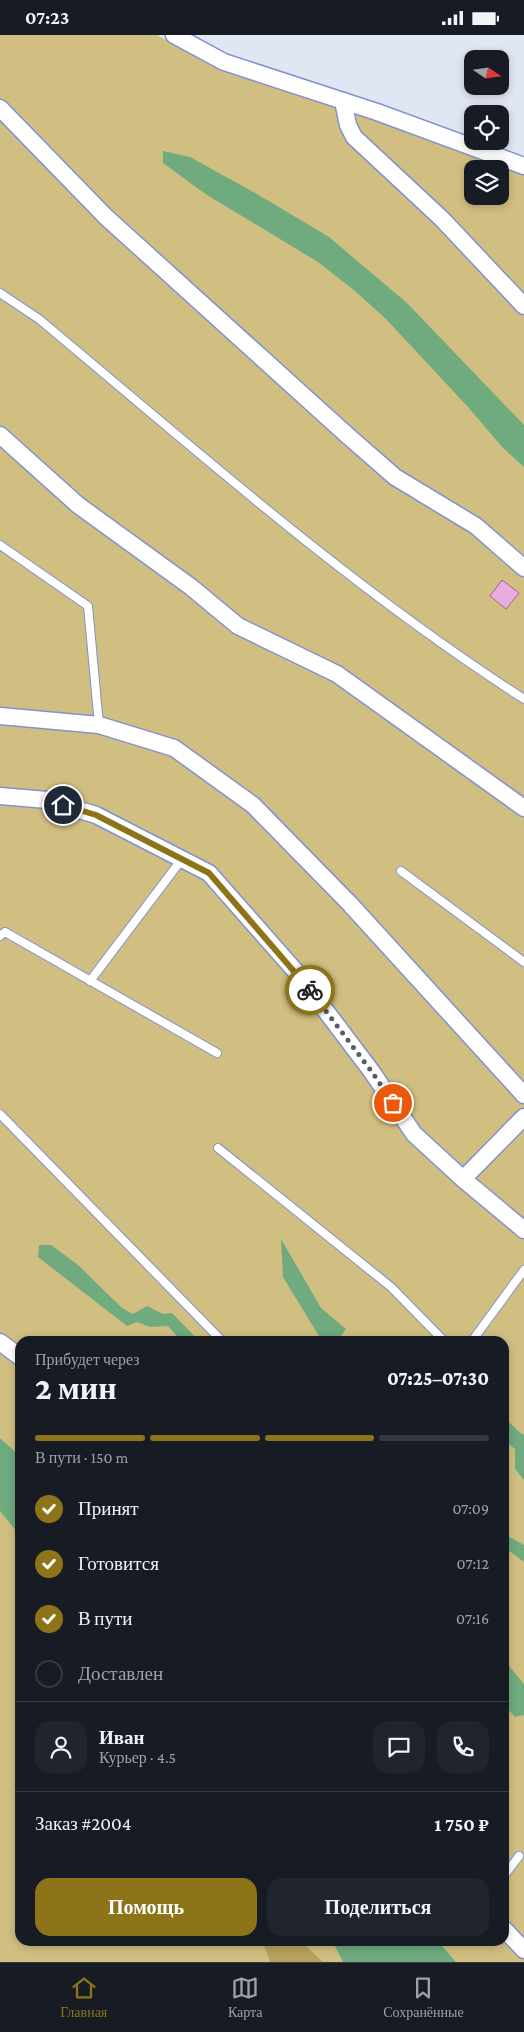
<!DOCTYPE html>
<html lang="ru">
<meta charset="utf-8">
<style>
body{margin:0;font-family:"Crimson Pro",serif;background:#20242c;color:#f1f3f6;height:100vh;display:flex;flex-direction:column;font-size:19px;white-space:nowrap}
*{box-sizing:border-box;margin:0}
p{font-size:16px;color:#9ea1a6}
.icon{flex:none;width:28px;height:28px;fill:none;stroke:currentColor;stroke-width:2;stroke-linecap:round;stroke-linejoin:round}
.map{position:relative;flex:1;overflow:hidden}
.details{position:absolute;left:15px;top:1301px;width:494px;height:610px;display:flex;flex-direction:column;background:#171b24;border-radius:15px;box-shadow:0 2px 8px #0003}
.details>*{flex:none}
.needle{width:32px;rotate:103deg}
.buttons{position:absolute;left:464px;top:15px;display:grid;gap:10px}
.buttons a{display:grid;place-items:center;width:45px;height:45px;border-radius:10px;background:#171b24;box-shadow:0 2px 8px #0003;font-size:25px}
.pin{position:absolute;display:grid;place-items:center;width:42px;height:42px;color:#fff;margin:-21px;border:2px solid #fff;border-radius:50%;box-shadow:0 1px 5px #0007}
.courier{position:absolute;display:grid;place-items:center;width:50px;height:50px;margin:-25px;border:4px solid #8e7419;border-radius:50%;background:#fff;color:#222;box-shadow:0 1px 6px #0007}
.headline em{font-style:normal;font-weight:800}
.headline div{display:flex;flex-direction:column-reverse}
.headline{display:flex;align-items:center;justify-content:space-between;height:85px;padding:0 20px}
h1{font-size:32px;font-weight:800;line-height:38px}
.bar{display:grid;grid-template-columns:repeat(4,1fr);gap:8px 5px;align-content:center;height:60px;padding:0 20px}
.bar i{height:6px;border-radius:4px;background:#363941}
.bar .active{background:#8e7419}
.bar p{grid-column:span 4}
.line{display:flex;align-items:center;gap:12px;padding:0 20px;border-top:1px solid #363941}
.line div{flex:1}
.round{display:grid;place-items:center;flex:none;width:52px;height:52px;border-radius:15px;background:#20242c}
ol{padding:0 20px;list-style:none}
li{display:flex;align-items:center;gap:15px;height:55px}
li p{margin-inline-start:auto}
li .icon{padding:5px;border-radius:50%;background:#8e7419;color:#fff;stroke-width:4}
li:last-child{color:#9ea1a6}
li i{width:28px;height:28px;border:2px solid #363941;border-radius:50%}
.cta{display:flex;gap:10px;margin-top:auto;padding:10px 20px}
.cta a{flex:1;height:58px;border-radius:15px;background:#8e7419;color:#fff;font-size:20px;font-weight:800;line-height:58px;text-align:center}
.cta a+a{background:#20242c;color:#f1f3f6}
.status{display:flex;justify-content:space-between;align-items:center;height:35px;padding:0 25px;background:#171b24;direction:ltr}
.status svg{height:14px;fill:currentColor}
.dock{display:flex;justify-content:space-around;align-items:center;height:70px;border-top:1px solid #363941;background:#171b24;font-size:14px;color:#9ea1a6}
.dock a{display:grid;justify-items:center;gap:2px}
.dock .active{color:#8e7419}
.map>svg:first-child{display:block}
.green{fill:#d1be81;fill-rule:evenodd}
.forest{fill:#b7a15f}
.water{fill:#6fab7f}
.building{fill:#e8adde;stroke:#9f6896}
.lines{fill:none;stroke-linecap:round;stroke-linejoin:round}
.lane-casing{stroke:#8192cf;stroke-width:10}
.street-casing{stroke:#8192cf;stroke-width:19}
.lane{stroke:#fff;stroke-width:8}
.street{stroke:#fff;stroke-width:16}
.done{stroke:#565b6e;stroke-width:5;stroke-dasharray:0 9}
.route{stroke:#8e7419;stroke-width:6}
</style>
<div class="status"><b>07:23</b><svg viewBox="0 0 49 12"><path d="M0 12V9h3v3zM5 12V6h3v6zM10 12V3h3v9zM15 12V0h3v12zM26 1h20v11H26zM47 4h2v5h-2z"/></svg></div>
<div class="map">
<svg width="524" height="1927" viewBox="0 0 524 1927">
<rect width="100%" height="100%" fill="#e1e6f3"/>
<g class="green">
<path d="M0 0H157L224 37 394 91 524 138V1927H456L438 1906H504V1306H20V1421L0 1403ZM472 134H500V161H472Z"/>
<path d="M0 1476 20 1501V1906H262L270 1927H0Z"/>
<path d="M301 1906H332L343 1927H323Z"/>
</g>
<path class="forest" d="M262 1906H301L323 1927H270Z"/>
<g class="water">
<path d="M163 116 190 122 257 159 329 202 407 268 524 390V432L503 413 468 372 386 284 355 256 318 227 207 160 163 128Z"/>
<path d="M281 1204 321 1273 346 1294 337 1306H322L283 1242Z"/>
<path d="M39 1210H51L78 1230 122 1273 133 1279 147 1271 163 1279 172 1278 199 1306H181L168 1291 150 1292 137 1287 127 1291 38 1222Z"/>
<path d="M504 1385C512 1387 516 1396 524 1400V1445L515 1434V1414L504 1405Z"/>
<path d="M0 1403 20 1421V1501L0 1476Z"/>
<path d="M504 1499 524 1510V1527L504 1512Z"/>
<path d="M504 1625 524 1649V1680L515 1682 504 1670Z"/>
<path d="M332 1906H438L456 1927H343Z"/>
</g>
<path class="building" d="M502 545 519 558 506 574 490 561Z"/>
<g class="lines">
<defs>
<g id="lane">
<path d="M0 258 39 284C196 415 351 553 524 664"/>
<path d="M0 510 88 571 99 690"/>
<path d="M401 836 524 927"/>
<path d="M0 901 5 897 217 1018"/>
<path d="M90 946 182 824"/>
<path d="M0 1079 222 1306"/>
<path d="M218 1113 391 1252 444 1306"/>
<path d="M472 1306 524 1235"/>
<path d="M504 1841 519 1821"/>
</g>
<g id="street">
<path d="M174 0 224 27 377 77 524 131"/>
<path d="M343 66 348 90 354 102 442 184 524 271"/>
<path d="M0 73 106 182 347 400 395 442 476 491 524 533"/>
<path d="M0 400 78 470 191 552 238 591 337 639 524 773"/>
<path d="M0 681 99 690 174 713 253 770 350 869 524 1060"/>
<path d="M0 761 47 765 96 780 209 838 298 939 372 1037 414 1099 463 1144 524 1195"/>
<path d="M463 1144 524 1082"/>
<path d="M0 1307 20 1322"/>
<path d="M504 1894 524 1915"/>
</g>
</defs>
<use href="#lane" class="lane-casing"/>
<use href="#street" class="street-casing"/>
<use href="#lane" class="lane"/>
<use href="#street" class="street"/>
</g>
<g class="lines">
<path class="done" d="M310 955 372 1037 393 1068"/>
<path class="route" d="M63 770 96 780 209 838 310 955"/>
</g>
</svg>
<div class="buttons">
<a><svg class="needle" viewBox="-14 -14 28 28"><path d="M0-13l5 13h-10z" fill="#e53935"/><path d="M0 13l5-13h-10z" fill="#9ea1a6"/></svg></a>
<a><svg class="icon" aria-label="locate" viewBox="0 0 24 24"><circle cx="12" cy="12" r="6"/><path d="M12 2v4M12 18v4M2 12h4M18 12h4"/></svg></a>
<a><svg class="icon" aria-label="layers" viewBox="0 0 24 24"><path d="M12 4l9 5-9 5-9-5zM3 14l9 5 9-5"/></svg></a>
</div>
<div class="pin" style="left:393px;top:1068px;background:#ea580c"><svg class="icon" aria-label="bag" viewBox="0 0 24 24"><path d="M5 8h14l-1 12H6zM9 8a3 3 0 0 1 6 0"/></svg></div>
<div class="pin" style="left:63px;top:770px;background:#1f2937"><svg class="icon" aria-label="home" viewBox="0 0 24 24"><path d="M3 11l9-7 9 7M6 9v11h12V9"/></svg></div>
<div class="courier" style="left:310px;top:955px"><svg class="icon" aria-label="bike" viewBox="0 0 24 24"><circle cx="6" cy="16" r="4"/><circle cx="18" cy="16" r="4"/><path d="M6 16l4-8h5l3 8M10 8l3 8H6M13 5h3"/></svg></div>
<section class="details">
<div class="headline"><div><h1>2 мин</h1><p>Прибудет через</p></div><em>07:25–07:30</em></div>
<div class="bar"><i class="active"></i><i class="active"></i><i class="active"></i><i></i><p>В пути · 150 m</p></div>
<ol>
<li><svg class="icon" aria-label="check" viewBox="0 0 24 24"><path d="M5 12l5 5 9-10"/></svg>Принят<p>07:09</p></li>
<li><svg class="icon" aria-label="check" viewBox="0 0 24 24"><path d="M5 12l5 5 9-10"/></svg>Готовится<p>07:12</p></li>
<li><svg class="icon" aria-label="check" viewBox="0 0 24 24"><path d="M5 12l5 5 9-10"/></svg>В пути<p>07:16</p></li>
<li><i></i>Доставлен</li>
</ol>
<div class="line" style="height:90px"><a class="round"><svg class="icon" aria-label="person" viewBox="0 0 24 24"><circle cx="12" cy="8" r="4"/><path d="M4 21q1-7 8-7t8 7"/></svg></a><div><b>Иван</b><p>Курьер · 4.5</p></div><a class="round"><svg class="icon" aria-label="chat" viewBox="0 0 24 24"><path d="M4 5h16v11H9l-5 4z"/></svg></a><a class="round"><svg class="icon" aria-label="phone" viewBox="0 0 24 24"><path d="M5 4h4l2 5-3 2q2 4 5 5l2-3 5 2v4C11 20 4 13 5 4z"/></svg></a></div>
<div class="line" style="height:65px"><div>Заказ #2004</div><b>1 750 ₽</b></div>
<div class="cta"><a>Помощь</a><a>Поделиться</a></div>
</section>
</div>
<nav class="dock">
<a class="active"><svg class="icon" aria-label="home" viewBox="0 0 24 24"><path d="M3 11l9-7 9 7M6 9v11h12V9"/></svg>Главная</a>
<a><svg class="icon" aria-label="map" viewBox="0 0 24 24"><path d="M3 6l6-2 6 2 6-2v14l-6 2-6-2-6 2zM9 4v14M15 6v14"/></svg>Карта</a>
<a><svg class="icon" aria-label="saved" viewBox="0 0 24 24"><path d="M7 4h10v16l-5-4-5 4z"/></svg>Сохранённые</a>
</nav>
